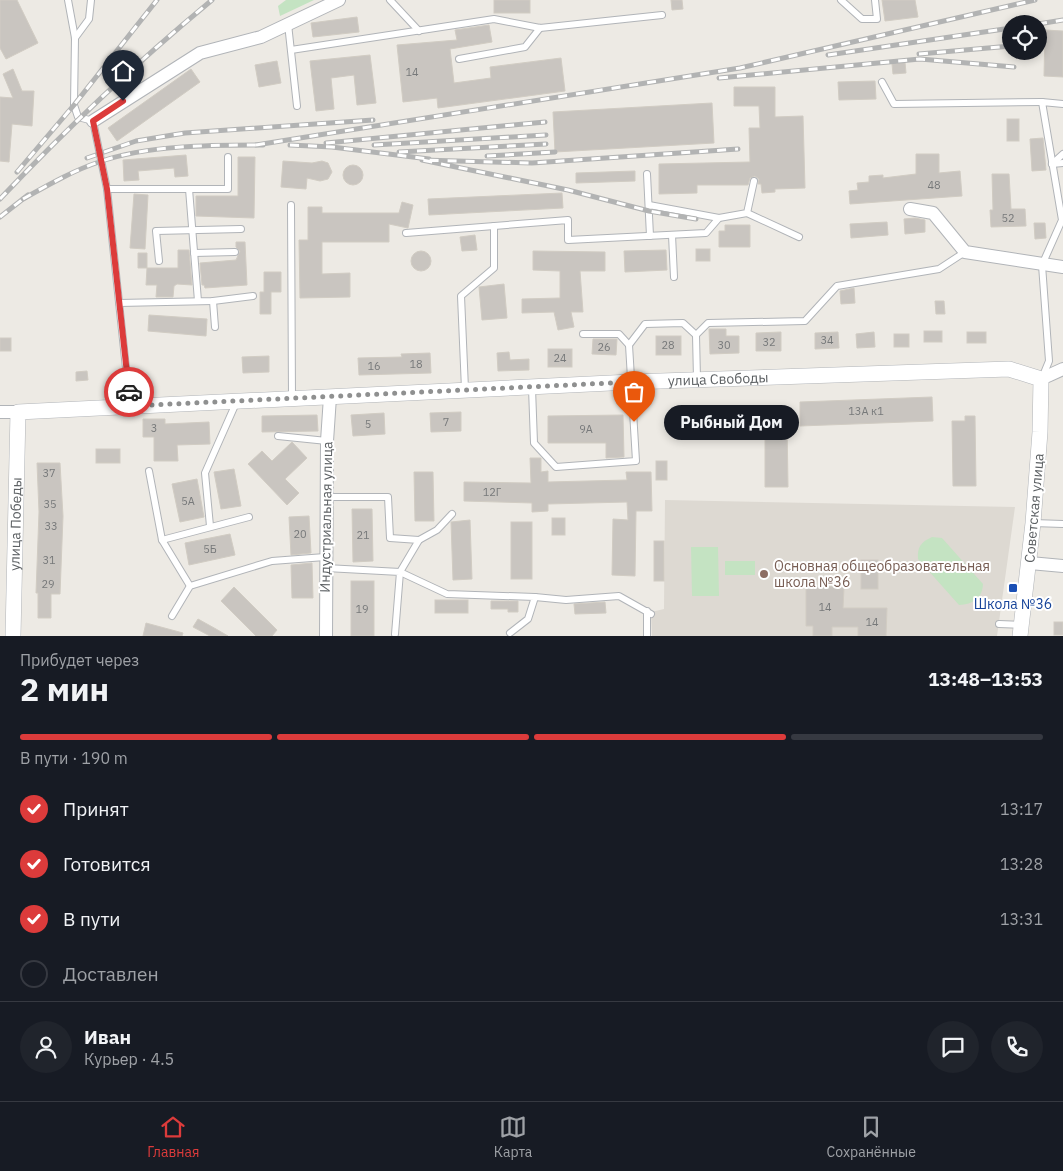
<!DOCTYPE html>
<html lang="ru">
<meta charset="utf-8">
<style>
body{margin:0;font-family:"IBM Plex Sans",sans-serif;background:#20242c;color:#f1f3f6;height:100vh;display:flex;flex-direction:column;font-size:19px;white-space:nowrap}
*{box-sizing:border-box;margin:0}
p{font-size:16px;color:#9ea1a6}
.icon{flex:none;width:28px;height:28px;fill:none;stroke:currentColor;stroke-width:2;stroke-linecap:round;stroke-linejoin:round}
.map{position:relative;height:636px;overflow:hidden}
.sheet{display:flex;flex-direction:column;background:#171b24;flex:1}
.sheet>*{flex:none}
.tools{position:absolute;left:1002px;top:15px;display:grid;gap:10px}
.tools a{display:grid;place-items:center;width:45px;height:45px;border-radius:50%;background:#171b24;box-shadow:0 2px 8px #0003;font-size:25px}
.pin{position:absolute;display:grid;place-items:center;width:42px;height:42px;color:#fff;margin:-51px -21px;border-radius:50% 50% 50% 0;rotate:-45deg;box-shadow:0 0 5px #0007}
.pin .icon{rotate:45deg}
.courier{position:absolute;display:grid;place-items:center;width:50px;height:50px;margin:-25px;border:4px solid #dc3b3b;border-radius:50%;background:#fff;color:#222;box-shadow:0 1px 6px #0007}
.bubble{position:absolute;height:35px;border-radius:18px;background:#171b24;box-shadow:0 2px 8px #0003;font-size:16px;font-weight:700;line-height:35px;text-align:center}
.overview em{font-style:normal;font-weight:700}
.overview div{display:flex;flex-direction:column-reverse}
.overview{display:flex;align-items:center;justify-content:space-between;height:85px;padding:0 20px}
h1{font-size:32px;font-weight:700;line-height:38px}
.bar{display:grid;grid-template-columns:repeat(4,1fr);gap:8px 5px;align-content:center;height:60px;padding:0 20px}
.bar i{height:6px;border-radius:4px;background:#363941}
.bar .on{background:#dc3b3b}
.bar p{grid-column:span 4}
.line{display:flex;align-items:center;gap:12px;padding:0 20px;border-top:1px solid #363941}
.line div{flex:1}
.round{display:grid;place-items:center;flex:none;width:52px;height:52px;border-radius:26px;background:#20242c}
ol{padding:0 20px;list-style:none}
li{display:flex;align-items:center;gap:15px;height:55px}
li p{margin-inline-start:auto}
li .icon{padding:5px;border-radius:50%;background:#dc3b3b;color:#fff;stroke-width:4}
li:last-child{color:#9ea1a6}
li i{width:28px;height:28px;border:2px solid #363941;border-radius:50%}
.tab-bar{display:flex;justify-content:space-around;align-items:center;height:70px;border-top:1px solid #363941;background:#171b24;font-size:14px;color:#9ea1a6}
.tab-bar a{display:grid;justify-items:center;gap:2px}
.tab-bar .on{color:#dc3b3b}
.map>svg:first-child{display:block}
.education{fill:#ddd9d2}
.green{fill:#c4e3c2}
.building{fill:#c9c5c0;stroke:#d1ccc3}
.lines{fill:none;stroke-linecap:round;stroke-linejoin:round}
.service-casing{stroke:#b1b4b8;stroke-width:8}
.minor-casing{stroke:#b1b4b8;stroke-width:14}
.tertiary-casing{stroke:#b1b4b8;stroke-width:16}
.service{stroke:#fff;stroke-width:6}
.minor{stroke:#fff;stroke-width:12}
.tertiary{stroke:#fff;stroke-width:15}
.rail-casing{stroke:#b2b3b3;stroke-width:5}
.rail{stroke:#fff;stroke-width:3;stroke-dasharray:9;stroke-linecap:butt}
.done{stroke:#8f9090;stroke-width:5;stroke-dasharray:0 9}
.route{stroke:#dc3b3b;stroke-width:6}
.education-dot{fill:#8d6e63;stroke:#fff;stroke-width:2}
.transit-dot{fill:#1a4fb4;stroke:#fff;stroke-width:2}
.labels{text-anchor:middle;stroke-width:4;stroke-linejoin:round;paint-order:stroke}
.number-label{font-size:11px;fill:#77797a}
.street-label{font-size:14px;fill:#5c6063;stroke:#fff}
.education-label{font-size:14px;fill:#785e54;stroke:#fff;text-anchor:start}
.transit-label{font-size:14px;fill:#164399;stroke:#fff}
</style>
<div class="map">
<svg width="1063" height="636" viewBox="0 0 1063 636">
<rect width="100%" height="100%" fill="#edeae4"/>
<path class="education" d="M665 500 1015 507 997 636H652L651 612 664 609Z"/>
<g class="green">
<path d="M286 0H314L280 16 278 6Z"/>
<path d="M932 537 942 538 983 584C982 599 973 604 959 605L918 559C917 547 921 542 932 537Z"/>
<path d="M691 547H718L719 596H692Z"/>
<rect x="725" y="561" width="30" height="14"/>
</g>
<g class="building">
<path d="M0 0H17L38 43 6 59 0 48Z"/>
<rect x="494" y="0" width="36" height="13"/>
<path d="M671 0H682L683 9 672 10Z"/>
<path d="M882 0H915L918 17 885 21Z"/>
<path d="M357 17 359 32 313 37 311 23Z"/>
<path d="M489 25 492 42 450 49 454 83 491 78 490 67 561 58 565 91 438 108 437 98 403 102 397 45 457 40 455 30Z"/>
<path d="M1045 30 1063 31V77L1044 76Z"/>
<path d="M370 55 376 103 357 105 354 75 331 78 334 109 316 111 310 61Z"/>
<path d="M277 61 281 83 259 87 255 65Z"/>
<path d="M905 62 906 73 893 74 892 64Z"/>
<path d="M13 69 22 91H34L32 126 12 124 9 162 0 161V97L13 98 3 74Z"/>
<path d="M191 69 200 82 117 141 108 128Z"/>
<path d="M875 81 876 99 839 100 838 82Z"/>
<path d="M734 87H775V117L803 116 805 188 775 189V192L762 193 761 184H758L759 179 755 176 750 178 748 185H697V193L659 194V164L750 162 749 128H760L759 106H734Z"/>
<path d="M712 103 714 143 555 152 553 112Z"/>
<rect x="1007" y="119" width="12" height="22"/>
<path d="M1043 138 1046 170 1032 171 1030 139Z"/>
<path d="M916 154H939V173L960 171 962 196 850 204 849 191 858 190 857 183 869 182V176L883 175V178L916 174Z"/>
<path d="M186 155 188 176 175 177 174 168 138 171 139 180 124 181 123 160Z"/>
<path d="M238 157H255L254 218 196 216V196H238Z"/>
<path d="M283 161 312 163 322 161 328 163 332 172 328 179 320 181 307 178 306 189 281 187Z"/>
<circle cx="353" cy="175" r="10"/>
<path d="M635 171V181L576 183V173Z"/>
<path d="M992 174H1009L1011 209H1025L1026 226 991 227 990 210H993Z"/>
<path d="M562 193 563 208 429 215 428 199Z"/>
<path d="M134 194 148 195 145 249 130 248Z"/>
<path d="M402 202 413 205 408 228 389 224V242H322V274L350 273V297L300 298 299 240H308V207H322V213H399Z"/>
<path d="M915 218 925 220V232L905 234 904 219Z"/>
<path d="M887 222 888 235 851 238 850 224Z"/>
<path d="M1034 223H1045L1046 238 1035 239Z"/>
<path d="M725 225H750V247H719V231H725Z"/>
<path d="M475 235 477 250 462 251 460 237Z"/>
<path d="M236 242H245L247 285 205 288 204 285H202L200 263 236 260 240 251 236 247Z"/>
<rect x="696" y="249" width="14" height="12"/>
<path d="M178 250H189L192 285 177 284 174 286 173 297H156L157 285H146L147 268H138V253H147V268H178Z"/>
<path d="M666 250 667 270 625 272 624 251Z"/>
<circle cx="421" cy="261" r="10"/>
<path d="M533 251 605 252V271H580L583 312H571L574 327 558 330 554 312 522 313V299L560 298V271L533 270Z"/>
<path d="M264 272H281V292H271V314H260V292H264Z"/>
<path d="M504 284 507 318 482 320 479 287Z"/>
<path d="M854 288 855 303 841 304 840 291Z"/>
<path d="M935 301H944L945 314H936Z"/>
<path d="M149 315 207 319 206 336 148 331Z"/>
<path d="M709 329H726V336H739V353L710 354Z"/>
<rect x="924" y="331" width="18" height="11"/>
<path d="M781 332V351H756V333Z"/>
<path d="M838 332 839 348 815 349V333Z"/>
<path d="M874 332 875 347 857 348 856 334Z"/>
<rect x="967" y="332" width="19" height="11"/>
<rect x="894" y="334" width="15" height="13"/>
<rect x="656" y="336" width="25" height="19"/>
<rect x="0" y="338" width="11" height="13"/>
<path d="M593 339H617L616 355 592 354Z"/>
<rect x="548" y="349" width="24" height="18"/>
<path d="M509 352 510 360 529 359V370L498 371 497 353Z"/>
<path d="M430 353 431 373 359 375 358 358 402 357 401 354Z"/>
<path d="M269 356V372L243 373 242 357Z"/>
<path d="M87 371 88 380 76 381V372Z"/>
<path d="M932 397 933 421 800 426V402Z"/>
<path d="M461 412V431L431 432 430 413Z"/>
<path d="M384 413 385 434 353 436 351 415Z"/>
<path d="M317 415 318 431 262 432V416Z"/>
<path d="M623 415 624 457 606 458V443H548V416Z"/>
<path d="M965 416H975L976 486H953L952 421H965Z"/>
<path d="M765 418H775V422H787L788 487H765Z"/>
<path d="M143 419H165V424L209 422 210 444 177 445 178 461H154V437H143Z"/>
<path d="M292 442 307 458 285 479 299 493 287 505 248 464 262 451 272 461Z"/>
<rect x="96" y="449" width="24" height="14"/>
<path d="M530 458H541V472L548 471V482L627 480 626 472H651L652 511H636L635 576 612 575 613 519 628 520 627 502 548 504V511L532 512V503L464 501V482L531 483Z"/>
<rect x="656" y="461" width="11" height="19"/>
<path d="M37 463H60L63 516 60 594H51V618H38V593H36L39 512Z"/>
<path d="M234 469 241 506 221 509 214 472Z"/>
<path d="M414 472H433L434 521H415Z"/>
<path d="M197 479 204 517 180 522 172 484Z"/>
<path d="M352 509H372L373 561 353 562Z"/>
<path d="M309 516 311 553 291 555 289 517Z"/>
<rect x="552" y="518" width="13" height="17"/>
<path d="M470 520 472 579 453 580 451 522Z"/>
<rect x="511" y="522" width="21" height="57"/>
<path d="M230 534 235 555 189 565 185 543Z"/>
<rect x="654" y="541" width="10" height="40"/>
<rect x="861" y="560" width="17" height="29"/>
<path d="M312 563 313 598H292L291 565Z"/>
<rect x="351" y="581" width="23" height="55"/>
<path d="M806 586 844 587 843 608H887L886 636H858V627H832V636H813V626H806Z"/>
<path d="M234 587 277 630 272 636H256L221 601Z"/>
<rect x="435" y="600" width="33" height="13"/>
<path d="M491 601H518V612H508V609H491Z"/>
<path d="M605 602 606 613 575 614 574 604Z"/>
<path d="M198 619 216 629 228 636H210L193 627Z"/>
<rect x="1054" y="622" width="9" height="13"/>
<path d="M146 623 183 633 182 636H143Z"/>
</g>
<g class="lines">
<defs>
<g id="service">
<path d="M68 0 75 38 74 105 78 117 93 121 107 189 130 406"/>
<path d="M390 0 419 31"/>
<path d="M841 0 862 19H877L875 0"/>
<path d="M288 24 297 106"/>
<path d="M75 38 89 19 91 0"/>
<path d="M291 50 494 19 540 28 662 15"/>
<path d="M459 59 525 47 540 28"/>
<path d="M882 82 894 104 1042 102"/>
<path d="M1052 164 1063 154"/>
<path d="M1052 164 1063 163"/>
<path d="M647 174 650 236"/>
<path d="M107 189H189"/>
<path d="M291 205 292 398"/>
<path d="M649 205 719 218"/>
<path d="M747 213 799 237"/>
<path d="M406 233 568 220V240L706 233 719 218 747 213 754 181"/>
<path d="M672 235 674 277"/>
<path d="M194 253 235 252"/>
<path d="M159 261 156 231 241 229"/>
<path d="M198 301 189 189H228V157"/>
<path d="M213 301 215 327"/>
<path d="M119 303 213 301 253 296"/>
<path d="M583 334H619L629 345 645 324 683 323 696 335 708 323 805 321 837 286 939 269 965 252"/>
<path d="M696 335 697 379"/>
<path d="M1042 378 1049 361 1042 265 1062 220 1042 102 1063 104"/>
<path d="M532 388 534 443 556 467 636 461 629 345"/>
<path d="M465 389 461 296 494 268V226"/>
<path d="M278 436 327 441"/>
<path d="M149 471 162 540"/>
<path d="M326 497H388L390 538 419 540 400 572 447 594 535 597 528 619 510 633"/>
<path d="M1033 523 1063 524"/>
<path d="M210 526 205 473 236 403"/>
<path d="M419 540 437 530 452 514"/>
<path d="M326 568 400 572 395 634"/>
<path d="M190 586 162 540 249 517"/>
<path d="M535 597 566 600 619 596 651 614"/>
<path d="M647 611V636"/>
<path d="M172 616 190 586 272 561 325 557"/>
<path d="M999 624 1021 625"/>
</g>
<g id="minor">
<path d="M93 121 200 53 261 37 339 0"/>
<path d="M910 209 933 213 965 252 1063 267"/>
<path d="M1041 379 1063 369"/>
<path d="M0 412H18"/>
<path d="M1030 563 1063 566"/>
<path d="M326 636 327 441 330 397"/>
</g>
<g id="tertiary">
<path id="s1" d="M13 636 18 412 631 382 1009 369 1041 379 1040 432 1033 523 1020 636"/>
</g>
</defs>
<use href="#service" class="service-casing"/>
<use href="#minor" class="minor-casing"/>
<use href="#tertiary" class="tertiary-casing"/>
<use href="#service" class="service"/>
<use href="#minor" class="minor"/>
<use href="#tertiary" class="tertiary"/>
<defs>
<g id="rail">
<path d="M1038 24 1063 20"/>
<path d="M919 54 1011 46"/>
<path d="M828 55 1011 28"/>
<path d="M719 78 920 59 1014 67"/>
<path d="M326 143 545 122"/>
<path d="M256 145 740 68 1035 0"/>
<path d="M290 145 332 147 429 159"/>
<path d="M374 145 546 135"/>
<path d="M399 152 546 144"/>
<path d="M487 156 555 152"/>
<path d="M87 158 136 141 185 133 373 120"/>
<path d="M17 172 74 105 157 0"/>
<path d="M0 199C67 128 137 62 212 0"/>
<path d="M23 199C48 185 72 171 99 162 147 145 212 145 263 145"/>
<path d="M0 217 28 195"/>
<path d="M696 219 649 211 568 190 422 160 532 163 738 149"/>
</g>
</defs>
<use href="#rail" class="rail-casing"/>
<use href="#rail" class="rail"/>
</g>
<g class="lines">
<path class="done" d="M129 392 130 406 631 382 634 422"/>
<path class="route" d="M123 101 93 121 107 189 129 392"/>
</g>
<circle class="education-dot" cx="764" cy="574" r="5"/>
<rect class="transit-dot" x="1008" y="583" width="10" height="10" rx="2.5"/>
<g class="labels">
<g class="number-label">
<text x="412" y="76">14</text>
<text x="934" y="189">48</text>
<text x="1008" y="222">52</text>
<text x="827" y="344">34</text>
<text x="769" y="346">32</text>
<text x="668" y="349">28</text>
<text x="724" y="349">30</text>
<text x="604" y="351">26</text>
<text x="560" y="362">24</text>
<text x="416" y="368">18</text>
<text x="374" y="370">16</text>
<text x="866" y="415">13А к1</text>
<text x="446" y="426">7</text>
<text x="368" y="428">5</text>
<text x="154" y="432">3</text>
<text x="586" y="433">9А</text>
<text x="49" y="477">37</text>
<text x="492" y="496">12Г</text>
<text x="188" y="505">5А</text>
<text x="50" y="508">35</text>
<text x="51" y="530">33</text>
<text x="300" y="538">20</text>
<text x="363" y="539">21</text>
<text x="210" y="553">5Б</text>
<text x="49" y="564">31</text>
<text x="48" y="588">29</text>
<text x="825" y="611">14</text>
<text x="362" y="613">19</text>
<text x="872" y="626">14</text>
</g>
<g class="street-label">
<text dy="5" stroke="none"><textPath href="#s1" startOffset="925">улица Свободы</textPath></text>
<text transform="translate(1034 508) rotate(-85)" y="5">Советская улица</text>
<text transform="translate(326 517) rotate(-89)" y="5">Индустриальная улица</text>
<text dy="5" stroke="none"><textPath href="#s1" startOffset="112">улица Победы</textPath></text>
</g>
<g class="education-label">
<text x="774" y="571">Основная общеобразовательная<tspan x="774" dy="16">школа №36</tspan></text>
</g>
<g class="transit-label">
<text x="1013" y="609">Школа №36</text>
</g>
</g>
</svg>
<div class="tools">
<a><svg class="icon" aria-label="locate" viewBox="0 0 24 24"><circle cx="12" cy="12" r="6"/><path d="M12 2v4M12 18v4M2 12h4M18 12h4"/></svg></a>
</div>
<div class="pin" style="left:634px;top:422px;background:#ea580c"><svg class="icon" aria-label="bag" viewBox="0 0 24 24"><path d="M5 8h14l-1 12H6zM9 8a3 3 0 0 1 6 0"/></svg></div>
<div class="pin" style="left:123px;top:101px;background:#1f2937"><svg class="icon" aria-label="home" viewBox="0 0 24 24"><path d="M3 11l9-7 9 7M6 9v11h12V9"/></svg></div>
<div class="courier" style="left:129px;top:392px"><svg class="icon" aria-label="car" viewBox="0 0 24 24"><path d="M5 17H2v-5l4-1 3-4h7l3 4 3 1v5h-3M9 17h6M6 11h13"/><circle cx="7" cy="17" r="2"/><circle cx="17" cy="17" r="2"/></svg></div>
<div class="bubble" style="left:664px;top:405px;width:135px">Рыбный Дом</div>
</div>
<section class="sheet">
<div class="overview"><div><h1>2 мин</h1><p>Прибудет через</p></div><em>13:48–13:53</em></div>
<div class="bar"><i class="on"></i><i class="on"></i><i class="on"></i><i></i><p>В пути · 190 m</p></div>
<ol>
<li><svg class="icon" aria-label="check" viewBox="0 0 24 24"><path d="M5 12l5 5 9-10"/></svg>Принят<p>13:17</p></li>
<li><svg class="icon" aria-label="check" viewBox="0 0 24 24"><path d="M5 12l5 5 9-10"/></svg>Готовится<p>13:28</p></li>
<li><svg class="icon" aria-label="check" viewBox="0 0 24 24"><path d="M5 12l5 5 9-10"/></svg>В пути<p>13:31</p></li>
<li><i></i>Доставлен</li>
</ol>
<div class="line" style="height:90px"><a class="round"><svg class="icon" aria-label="person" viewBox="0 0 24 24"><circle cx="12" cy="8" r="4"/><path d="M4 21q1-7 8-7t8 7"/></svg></a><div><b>Иван</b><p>Курьер · 4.5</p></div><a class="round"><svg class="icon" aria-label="chat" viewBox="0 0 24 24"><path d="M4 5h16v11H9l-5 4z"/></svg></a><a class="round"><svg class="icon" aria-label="phone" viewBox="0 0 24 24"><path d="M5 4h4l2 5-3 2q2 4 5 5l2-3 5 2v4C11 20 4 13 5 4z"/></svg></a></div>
</section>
<nav class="tab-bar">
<a class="on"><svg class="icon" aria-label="home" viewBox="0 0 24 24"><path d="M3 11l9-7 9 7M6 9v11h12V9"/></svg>Главная</a>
<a><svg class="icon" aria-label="map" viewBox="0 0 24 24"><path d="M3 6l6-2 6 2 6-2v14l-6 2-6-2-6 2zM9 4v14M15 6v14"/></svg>Карта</a>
<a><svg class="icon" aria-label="saved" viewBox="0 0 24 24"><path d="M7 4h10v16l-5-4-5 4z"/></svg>Сохранённые</a>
</nav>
